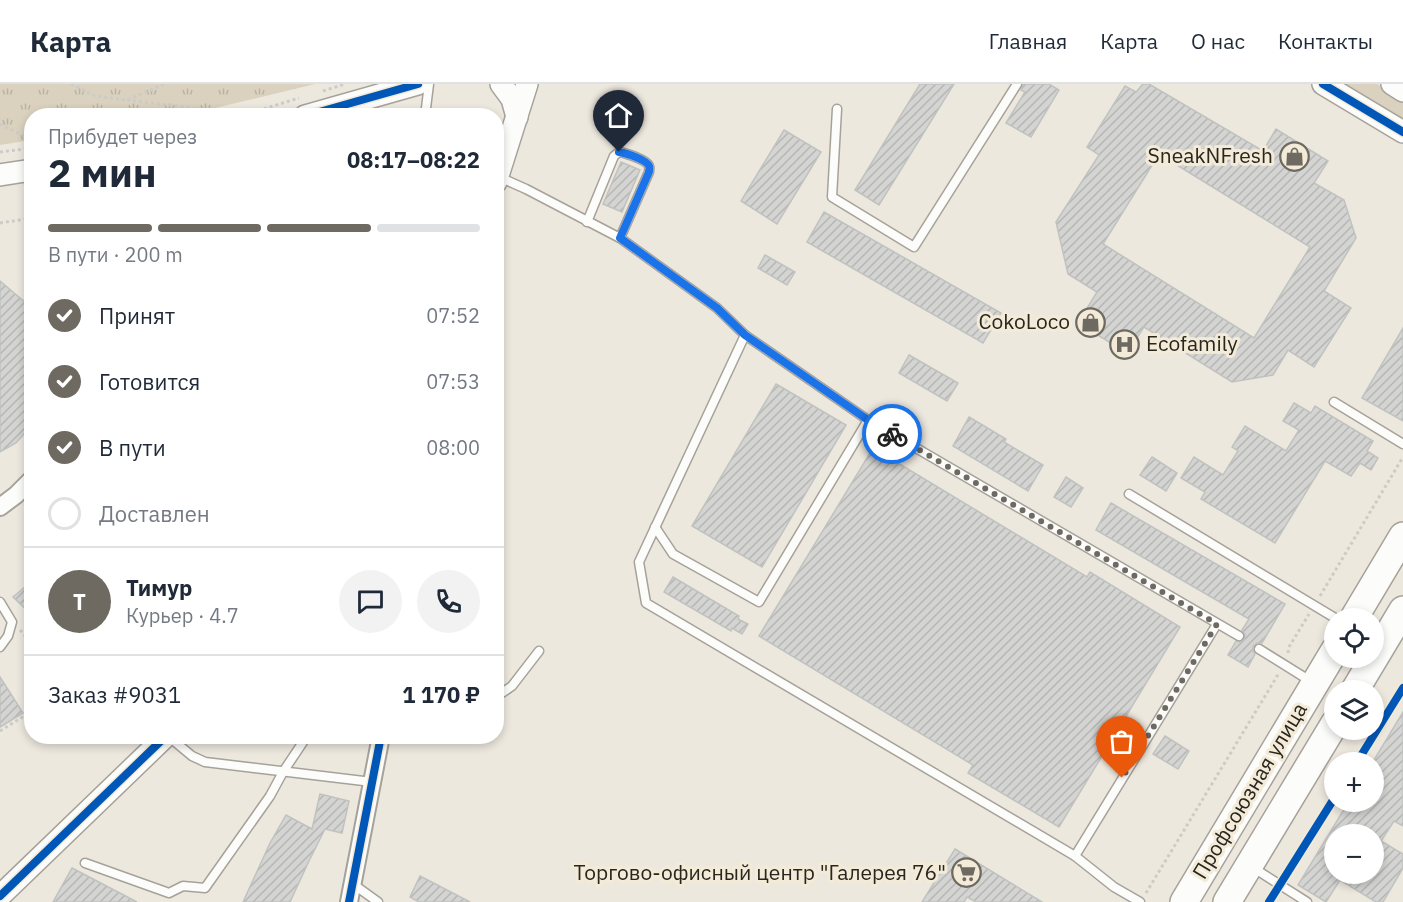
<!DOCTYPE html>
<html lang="ru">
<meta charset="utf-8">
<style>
body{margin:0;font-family:"IBM Plex Sans",sans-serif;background:#f2f2f3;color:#1f2937;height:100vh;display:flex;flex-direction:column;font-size:22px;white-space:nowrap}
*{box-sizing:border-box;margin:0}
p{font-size:20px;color:#747a83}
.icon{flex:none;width:33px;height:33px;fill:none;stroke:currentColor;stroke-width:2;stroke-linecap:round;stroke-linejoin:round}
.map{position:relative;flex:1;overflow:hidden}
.panel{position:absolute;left:24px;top:24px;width:480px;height:636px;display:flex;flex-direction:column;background:#fff;border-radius:24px;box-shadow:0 3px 9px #0003}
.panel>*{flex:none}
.controls{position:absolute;left:1324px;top:524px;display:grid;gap:12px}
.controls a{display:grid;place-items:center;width:60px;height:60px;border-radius:50%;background:#fff;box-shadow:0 3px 9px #0003;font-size:30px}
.pin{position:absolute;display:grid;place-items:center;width:51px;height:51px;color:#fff;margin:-62px -26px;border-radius:50% 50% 50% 0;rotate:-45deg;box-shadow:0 0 6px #0007}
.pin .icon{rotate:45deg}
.courier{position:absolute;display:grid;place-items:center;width:60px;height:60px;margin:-30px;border:4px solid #1a73e8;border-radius:50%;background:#fff;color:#222;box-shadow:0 2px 8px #0007}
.summary em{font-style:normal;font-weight:700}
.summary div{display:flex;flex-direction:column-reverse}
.summary{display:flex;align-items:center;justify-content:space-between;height:102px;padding:0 24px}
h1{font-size:39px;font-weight:700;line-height:45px}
.bar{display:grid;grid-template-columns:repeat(4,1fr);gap:9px 6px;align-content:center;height:72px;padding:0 24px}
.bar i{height:8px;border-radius:4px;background:#e0e1e3}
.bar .on{background:#6e6a62}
.bar p{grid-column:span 4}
.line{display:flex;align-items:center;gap:15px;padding:0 24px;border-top:2px solid #e0e1e3}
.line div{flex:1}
.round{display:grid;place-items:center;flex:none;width:63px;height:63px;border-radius:32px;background:#f2f2f3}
ol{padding:0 24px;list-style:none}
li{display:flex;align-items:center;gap:18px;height:66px}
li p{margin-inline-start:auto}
li .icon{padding:6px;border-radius:50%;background:#6e6a62;color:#fff;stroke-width:4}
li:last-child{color:#747a83}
li i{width:33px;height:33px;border:3px solid #e0e1e3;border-radius:50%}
header{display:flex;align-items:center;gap:36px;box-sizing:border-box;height:84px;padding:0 30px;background:#fff;border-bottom:2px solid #e0e1e3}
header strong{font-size:28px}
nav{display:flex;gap:33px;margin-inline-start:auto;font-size:21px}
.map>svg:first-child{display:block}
.grass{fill:#dad2be}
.park{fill:url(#park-tufts)}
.building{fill:url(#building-hatch);stroke:#c0c2c0;stroke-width:1.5;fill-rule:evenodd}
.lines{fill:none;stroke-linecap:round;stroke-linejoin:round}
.service-casing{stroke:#a6a29a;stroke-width:11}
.minor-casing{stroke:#a6a29a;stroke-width:20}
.tertiary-casing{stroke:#a6a29a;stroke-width:24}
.primary-casing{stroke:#a6a29a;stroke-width:30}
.path{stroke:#cdcbc8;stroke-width:3;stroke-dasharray:3 3;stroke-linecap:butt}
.service{stroke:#fcfcfa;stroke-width:8}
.minor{stroke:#fcfcfa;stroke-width:16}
.tertiary{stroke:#fcfcfa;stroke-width:21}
.primary{stroke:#fcfcfa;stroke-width:27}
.cycleway-casing{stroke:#f3ebd8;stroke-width:11}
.cycleway{stroke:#0057b8;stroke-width:8}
.done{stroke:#6e6a62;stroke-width:6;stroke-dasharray:0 10.8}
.route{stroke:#1a73e8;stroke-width:8}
.labels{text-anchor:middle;stroke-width:6;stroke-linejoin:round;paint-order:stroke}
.poi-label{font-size:21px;fill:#29261f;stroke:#f3ebd8;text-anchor:end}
.street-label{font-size:21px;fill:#29261f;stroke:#f3ebd8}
</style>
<header>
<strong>Карта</strong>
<nav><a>Главная</a><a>Карта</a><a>О нас</a><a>Контакты</a></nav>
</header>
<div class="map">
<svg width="1403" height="818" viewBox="0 0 1403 818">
<defs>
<pattern id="park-tufts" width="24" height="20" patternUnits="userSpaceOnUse" patternTransform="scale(1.5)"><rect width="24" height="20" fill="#dad2be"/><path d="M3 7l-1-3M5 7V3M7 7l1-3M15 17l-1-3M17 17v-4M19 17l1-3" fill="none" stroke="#bbb4a3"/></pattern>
<pattern id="building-hatch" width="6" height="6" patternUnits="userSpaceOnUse" patternTransform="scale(1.5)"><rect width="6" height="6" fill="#d4d5d3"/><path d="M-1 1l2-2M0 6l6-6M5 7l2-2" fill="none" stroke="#b6b7b5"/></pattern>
</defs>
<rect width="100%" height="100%" fill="#ede8de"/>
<path class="grass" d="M1341 0H1377L1403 15V37Z"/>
<path class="park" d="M0 0H315L186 31 32 32 31 56 0 61Z"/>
<g class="building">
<path d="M920 0H954L879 121 855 106Z"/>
<path d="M1023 0H1049L1059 6 1031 53 1006 39 1025 8 1021 6Z"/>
<path d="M1143 0H1149L1263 67 1276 45 1328 77 1314 99 1344 116 1356 154 1324 207 1351 224 1314 283 1288 266 1273 291 1232 298 1144 243 1127 269 1078 239 1097 208 1068 190 1056 138 1099 71 1087 63 1125 2 1136 8ZM1159 70 1310 163 1254 254 1103 160Z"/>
<path d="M784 46 821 68 777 140 741 117Z"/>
<path d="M621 78 640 86 622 128 603 120Z"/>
<path d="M824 128 1001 229 983 259 807 158Z"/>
<path d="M765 171 795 188 787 201 758 184Z"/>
<path d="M0 197 32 224V341L16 359 0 368Z"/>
<path d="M1403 244V337L1362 314Z"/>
<path d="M909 271 958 299 947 317 899 289Z"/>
<path d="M776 300 846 341 762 483 692 442Z"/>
<path d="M1294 319 1311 329 1315 322 1373 357 1367 367 1378 374 1371 386 1360 379 1351 392 1325 377 1275 459 1201 415 1205 408 1181 394 1194 373 1223 391 1238 367 1232 363 1245 342 1286 367 1299 346 1283 337Z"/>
<path d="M969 333 1006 355 1004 358 1043 381 1028 407 953 362Z"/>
<path d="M873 364 1087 493 1090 488 1180 543 1059 743 968 689 973 681 759 552Z"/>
<path d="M1152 373 1177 389 1166 407 1140 391Z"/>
<path d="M1066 393 1083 404 1071 423 1054 413Z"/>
<path d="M1111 419 1285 520 1262 559H1257L1253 562V567L1255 570 1248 583 1228 571 1236 557 1240 558 1244 556 1245 551 1242 546 1249 535 1096 446Z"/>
<path d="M673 493 739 532 738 535 748 540 742 550 732 544 731 547 664 508Z"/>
<path d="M32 497V531L13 513Z"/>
<path d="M0 593 23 629 0 643Z"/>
<path d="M1403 628V742L1394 737 1381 757 1403 770V784L1383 818H1376L1340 796 1326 818 1298 801 1349 717H1374V676ZM1335 750H1374V789H1335Z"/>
<path d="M1165 652 1189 667 1178 685 1153 670Z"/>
<path d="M320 710 349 717 342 749 325 745 309 777 290 818H243L270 759 286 731 312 745Z"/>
<path d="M955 765 1042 818H976L967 813 964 818H922Z"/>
<path d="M72 784 137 818H53Z"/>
<path d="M420 792 470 818H419L410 813Z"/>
</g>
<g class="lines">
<defs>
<g id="service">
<path d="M837 25 832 113 914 163 1017 0"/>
<path d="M425 32 429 0"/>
<path d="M499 93 526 105 620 154 717 224 745 251 868 336 1239 552"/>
<path d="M587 138 614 72 619 68C626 69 647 76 649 82 650 84 649 86 649 88L620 154"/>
<path d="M745 251 639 478 646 519 1075 772 1114 803 1140 818"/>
<path d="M1334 318 1403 360"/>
<path d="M1129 410 1335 534"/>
<path d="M655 443 673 470 759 518 868 336"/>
<path d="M0 518 12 538 8 552 0 563"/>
<path d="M1259 565 1312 598"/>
<path d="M496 613 512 602 539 567"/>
<path d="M168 652 192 672 205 678 372 698"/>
<path d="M1075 772 1217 540"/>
<path d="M85 779 169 809 183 802 205 804 270 712 283 688 307 652"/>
<path d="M1252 783 1307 818"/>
<path d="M353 800 378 818"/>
</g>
<g id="minor">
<path d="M0 423 16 411 32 395"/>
<path d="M349 818 381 652"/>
</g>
<g id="tertiary">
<path d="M501 0 512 15 517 33"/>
<path d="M1323 0 1403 48"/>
<path d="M1392 0 1403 7"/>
<path d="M305 32 418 0"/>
<path d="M0 91 32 86"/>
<path d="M496 98 527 0"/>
<path d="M0 812 166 652"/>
</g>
<g id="primary">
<path d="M1354 534 1403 452"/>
<path d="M1355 606 1403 526"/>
<path d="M1184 818 1335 566"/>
<path d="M1227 818 1335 639"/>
</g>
</defs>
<use href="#service" class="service-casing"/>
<use href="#minor" class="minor-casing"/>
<use href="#tertiary" class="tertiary-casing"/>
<use href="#primary" class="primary-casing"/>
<g class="path">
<path d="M71 0 95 12 127 16 165 0"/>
<path d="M323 7 345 0"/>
<path d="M127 16 224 28 225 32"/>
<path d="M241 32 299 14"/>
<path d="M0 40 32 56"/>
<path d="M0 68 32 64"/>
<path d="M0 139 32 134"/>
<path d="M496 183H498"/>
<path d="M1320 512 1403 373"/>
<path d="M20 546 29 556 32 554"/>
<path d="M1288 569 1289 563 1309 530"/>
<path d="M0 647 32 627"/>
<path d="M1357 678 1403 604"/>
<path d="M1285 792 1335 713"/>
<path d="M1146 809 1279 589"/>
<path d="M1269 818 1274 811"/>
</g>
<use href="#service" class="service"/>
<use href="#minor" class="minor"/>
<use href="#tertiary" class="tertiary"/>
<use href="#primary" class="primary"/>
<defs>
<g id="cycleway">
<path d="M1323 0 1403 48"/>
<path d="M305 32 418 0"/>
<path d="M1357 678 1403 604"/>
<path d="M0 812 166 652"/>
<path d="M349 818 381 652"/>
<path d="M1269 818 1335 713"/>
</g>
</defs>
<use href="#cycleway" class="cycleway-casing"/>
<use href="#cycleway" class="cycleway"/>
</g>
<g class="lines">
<path class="done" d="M892 350 1217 540 1122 694"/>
<path class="route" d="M619 68C626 69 647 76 649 82 650 84 649 86 649 88L620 154 717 224 745 251 868 336 892 350"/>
</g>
<defs>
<symbol id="shop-ring" viewBox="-11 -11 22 22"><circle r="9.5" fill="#f3ebd8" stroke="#6e6a62" stroke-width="1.5"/><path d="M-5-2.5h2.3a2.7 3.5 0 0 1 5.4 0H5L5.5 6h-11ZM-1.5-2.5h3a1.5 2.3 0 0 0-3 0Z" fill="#6e6a62"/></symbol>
<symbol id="hospital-ring" viewBox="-11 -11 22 22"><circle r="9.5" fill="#f3ebd8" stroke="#6e6a62" stroke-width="1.5"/><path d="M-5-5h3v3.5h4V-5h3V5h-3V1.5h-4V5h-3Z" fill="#6e6a62"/></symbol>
<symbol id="supermarket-ring" viewBox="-11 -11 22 22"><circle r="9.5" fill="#f3ebd8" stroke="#6e6a62" stroke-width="1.5"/><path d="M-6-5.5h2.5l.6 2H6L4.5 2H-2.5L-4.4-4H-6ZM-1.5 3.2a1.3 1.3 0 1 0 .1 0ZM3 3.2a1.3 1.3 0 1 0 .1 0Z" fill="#6e6a62"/></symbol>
</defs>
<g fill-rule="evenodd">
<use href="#shop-ring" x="1278" y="56" width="33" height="33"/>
<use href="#shop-ring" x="1074" y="222" width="33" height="33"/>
<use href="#hospital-ring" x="1108" y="244" width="33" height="33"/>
<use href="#supermarket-ring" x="950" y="772" width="33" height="33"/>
</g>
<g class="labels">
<g class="poi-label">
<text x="1273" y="79">SneakNFresh</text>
<text x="1070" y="245">CokoLoco</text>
<text x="1146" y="267" text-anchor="start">Ecofamily</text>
<text x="946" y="796">Торгово-офисный центр "Галерея 76"</text>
</g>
<g class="street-label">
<text transform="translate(1250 707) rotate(-59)" y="7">Профсоюзная улица</text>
</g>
</g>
</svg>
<div class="controls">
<a><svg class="icon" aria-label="locate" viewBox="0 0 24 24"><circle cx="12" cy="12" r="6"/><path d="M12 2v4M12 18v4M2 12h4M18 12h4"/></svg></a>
<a><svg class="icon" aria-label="layers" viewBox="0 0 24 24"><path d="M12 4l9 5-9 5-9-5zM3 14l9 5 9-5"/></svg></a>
<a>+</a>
<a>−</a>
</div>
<div class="pin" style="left:1122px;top:694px;background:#ea580c"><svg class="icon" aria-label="bag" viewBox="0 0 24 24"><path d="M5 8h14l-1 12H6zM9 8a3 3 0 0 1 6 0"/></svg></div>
<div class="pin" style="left:619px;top:68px;background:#1f2937"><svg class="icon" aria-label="home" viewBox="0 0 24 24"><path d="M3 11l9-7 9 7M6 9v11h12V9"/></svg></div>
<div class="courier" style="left:892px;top:350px"><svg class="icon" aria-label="bike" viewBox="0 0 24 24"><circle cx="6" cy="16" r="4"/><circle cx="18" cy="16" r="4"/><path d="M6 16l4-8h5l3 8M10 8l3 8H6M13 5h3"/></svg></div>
<section class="panel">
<div class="summary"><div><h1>2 мин</h1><p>Прибудет через</p></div><em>08:17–08:22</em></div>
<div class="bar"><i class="on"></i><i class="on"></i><i class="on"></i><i></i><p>В пути · 200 m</p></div>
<ol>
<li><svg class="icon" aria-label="check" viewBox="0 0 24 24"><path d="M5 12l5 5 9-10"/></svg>Принят<p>07:52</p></li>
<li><svg class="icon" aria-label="check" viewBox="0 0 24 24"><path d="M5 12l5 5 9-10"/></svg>Готовится<p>07:53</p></li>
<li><svg class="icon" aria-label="check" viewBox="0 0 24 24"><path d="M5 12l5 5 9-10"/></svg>В пути<p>08:00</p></li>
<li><i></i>Доставлен</li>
</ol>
<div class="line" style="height:108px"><b class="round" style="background:#6e6a62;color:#fff">Т</b><div><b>Тимур</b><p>Курьер · 4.7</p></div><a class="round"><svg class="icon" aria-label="chat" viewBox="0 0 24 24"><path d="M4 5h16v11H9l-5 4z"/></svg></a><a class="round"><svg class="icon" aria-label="phone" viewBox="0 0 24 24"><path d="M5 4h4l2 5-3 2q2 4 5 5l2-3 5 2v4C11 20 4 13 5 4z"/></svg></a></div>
<div class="line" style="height:78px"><div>Заказ #9031</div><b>1 170 ₽</b></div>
</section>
</div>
